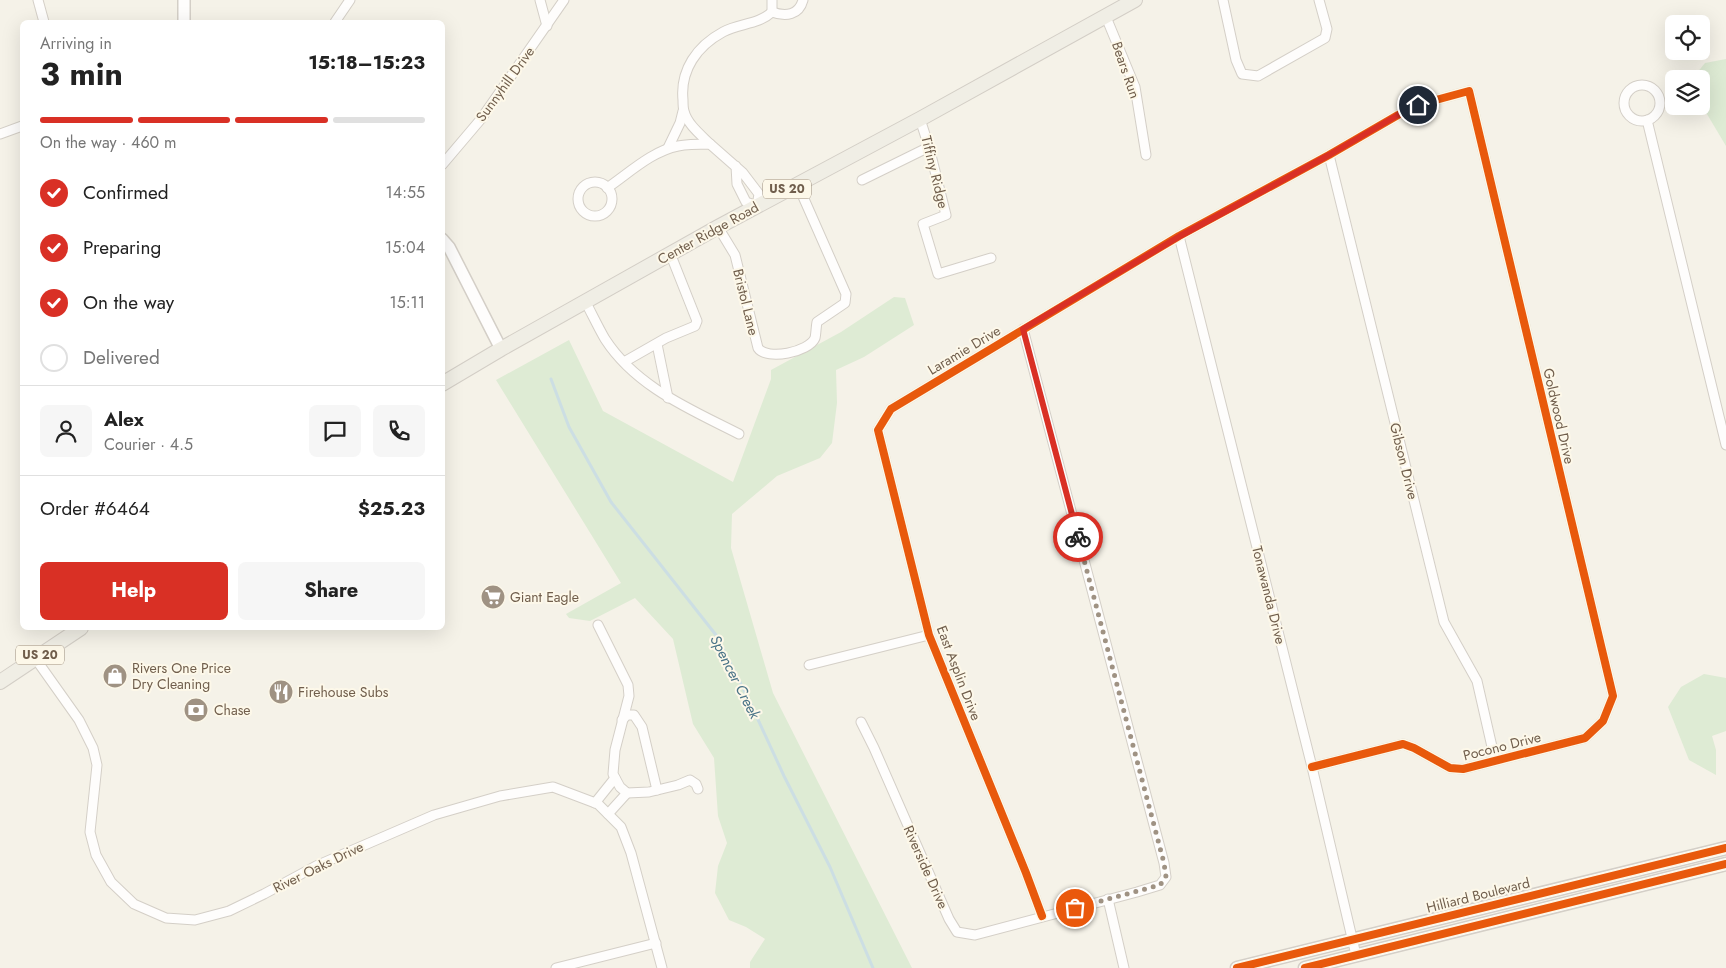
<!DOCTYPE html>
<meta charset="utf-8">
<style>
body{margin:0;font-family:Jost,sans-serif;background:#f6f6f6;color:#222;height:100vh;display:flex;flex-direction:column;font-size:19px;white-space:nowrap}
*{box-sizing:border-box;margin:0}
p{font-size:16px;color:#767676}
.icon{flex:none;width:28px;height:28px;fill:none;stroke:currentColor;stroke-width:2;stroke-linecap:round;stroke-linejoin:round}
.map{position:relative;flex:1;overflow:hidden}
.side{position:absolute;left:20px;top:20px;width:425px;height:610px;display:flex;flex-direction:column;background:#fff;border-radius:8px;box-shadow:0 5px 20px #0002}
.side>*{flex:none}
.fabs{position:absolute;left:1665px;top:15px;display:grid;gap:10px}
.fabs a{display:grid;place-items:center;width:45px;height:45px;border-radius:8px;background:#fff;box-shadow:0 5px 20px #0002;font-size:25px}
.pin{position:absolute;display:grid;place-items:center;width:42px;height:42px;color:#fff;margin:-21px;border:2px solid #fff;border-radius:50%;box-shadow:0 1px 5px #0007}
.courier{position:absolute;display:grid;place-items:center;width:50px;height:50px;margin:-25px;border:4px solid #d93025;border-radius:50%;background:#fff;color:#222;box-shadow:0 1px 6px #0007}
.headline em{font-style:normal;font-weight:700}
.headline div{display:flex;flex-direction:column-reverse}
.headline{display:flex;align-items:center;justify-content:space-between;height:85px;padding:0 20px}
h1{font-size:32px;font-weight:700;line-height:38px}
.bar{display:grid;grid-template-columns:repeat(4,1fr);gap:8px 5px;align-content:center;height:60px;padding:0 20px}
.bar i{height:6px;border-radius:4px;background:#e0e0e0}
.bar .current{background:#d93025}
.bar p{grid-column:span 4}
.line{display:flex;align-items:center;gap:12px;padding:0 20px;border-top:1px solid #e0e0e0}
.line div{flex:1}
.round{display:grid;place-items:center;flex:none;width:52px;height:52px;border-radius:8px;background:#f6f6f6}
ol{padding:0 20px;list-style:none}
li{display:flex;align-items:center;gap:15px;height:55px}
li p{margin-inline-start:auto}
li .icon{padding:5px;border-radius:50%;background:#d93025;color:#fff;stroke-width:4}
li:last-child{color:#767676}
li i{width:28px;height:28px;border:2px solid #e0e0e0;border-radius:50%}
.cta{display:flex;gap:10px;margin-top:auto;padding:10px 20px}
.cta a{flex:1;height:58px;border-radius:8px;background:#d93025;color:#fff;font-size:20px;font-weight:700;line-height:58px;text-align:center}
.cta a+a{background:#f6f6f6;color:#222}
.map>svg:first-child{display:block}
.green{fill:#deebd4}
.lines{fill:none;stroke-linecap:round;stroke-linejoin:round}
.stream{stroke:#ccdee3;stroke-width:3}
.minor-casing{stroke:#d4cfc7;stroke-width:11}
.tertiary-casing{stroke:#d4cfc7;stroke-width:14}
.secondary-casing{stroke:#d4cfc7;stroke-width:15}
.primary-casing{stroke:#d3cec6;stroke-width:16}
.minor{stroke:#fefdfc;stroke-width:9}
.tertiary{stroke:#fefdfc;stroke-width:11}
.secondary{stroke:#fefdfc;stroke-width:12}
.primary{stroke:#f0eee5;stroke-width:14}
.cycleway-casing{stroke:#fdf8e9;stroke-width:11}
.cycleway{stroke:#e8590c;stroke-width:8}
.done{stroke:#9f9283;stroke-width:5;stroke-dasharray:0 9}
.route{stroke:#d93025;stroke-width:6}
.labels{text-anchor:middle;stroke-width:4;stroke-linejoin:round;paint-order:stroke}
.shield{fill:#fdf8e9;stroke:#9a8c7b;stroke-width:1}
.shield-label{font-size:12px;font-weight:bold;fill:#705e4c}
.street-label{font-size:14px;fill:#705e4c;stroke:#fdf8e9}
.poi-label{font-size:14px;fill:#705e4c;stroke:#fdf8e9;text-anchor:start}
.water-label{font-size:15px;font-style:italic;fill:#4b7488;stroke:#fdf8e9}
</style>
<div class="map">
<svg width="1726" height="968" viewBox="0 0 1726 968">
<rect width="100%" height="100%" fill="#f5f2e8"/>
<g class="green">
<path d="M1726 59V146L1701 104V79H1692L1705 63Z"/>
<path d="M894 297 905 298 914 325 864 357 836 370 837 403 832 443 820 458 777 476 732 514 731 548 773 693 912 968H750V962L765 939 746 927 729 920 715 893 718 866 727 843 718 816 714 758 693 724 673 639 635 598 590 621 569 618 566 614 621 583 496 380 569 340 603 411 733 482 771 379V370L841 332Z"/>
<path d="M1704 674 1726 678V731L1712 736 1716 750V775L1689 760 1668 707 1681 687Z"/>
</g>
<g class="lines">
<path class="stream" d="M551 379 569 427 611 502 716 635 749 700 784 776 830 867 873 968"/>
<defs>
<g id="minor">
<path d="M38 0 44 22"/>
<path d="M540 0 547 26"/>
<path d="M772 0V12"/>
<path d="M1223 0 1236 60 1242 74 1258 76 1325 38 1327 29 1319 0"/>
<path d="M772 12C786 17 799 15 803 0"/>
<path d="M1106 17 1135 87 1146 155"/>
<path d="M335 22 350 0"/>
<circle cx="1642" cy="103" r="18"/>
<path d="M920 119 929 147 946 215 923 224 938 274 991 258"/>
<path d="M1647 120 1726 445"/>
<path d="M0 134 22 126"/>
<path d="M710 144C701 135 687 124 684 111 683 108 683 103 683 100 680 70 697 46 723 32 739 23 758 25 772 12"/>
<path d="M668 148 680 123 683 111"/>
<path d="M1329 155 1444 622 1477 681 1495 760"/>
<path d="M442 165 481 119 564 0"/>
<path d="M862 180 929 147"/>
<circle cx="595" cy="199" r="17"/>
<path d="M607 188C629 173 652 151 678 146 688 144 699 144 710 144L743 173 759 194 757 206 746 202 737 184 736 166"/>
<path d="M718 227 735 255 758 348C767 361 809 352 815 338 816 334 816 327 817 322L845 303 846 294 797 183"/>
<path d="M1179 236 1312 767 1356 955"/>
<path d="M585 301C592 314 598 327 605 339 636 387 690 409 739 434"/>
<path d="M657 344 668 398"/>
<path d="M624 362 666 338 695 326 697 321 670 253"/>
<path d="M598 625 628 685 629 696 615 750 613 774 620 787 627 793 649 792 678 785 690 780 696 784 698 789"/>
<path d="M35 658 79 720 93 748 97 765 90 832 96 855 111 882 134 904 166 918 195 920 229 911 264 894 316 866 434 815 500 796 553 787 598 804 621 827 631 853 662 968"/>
<path d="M809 665 929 635"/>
<path d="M622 720 627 715H634L642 727 657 790"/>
<path d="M861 722 874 748 949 919 957 932 975 935 1137 892 1160 885 1166 877 1164 863 1023 329"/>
<path d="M595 803 615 778"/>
<path d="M608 814 627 793"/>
<path d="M1108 899 1124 968"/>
<path d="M1042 916 1026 873 929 635 878 430 891 409 1179 236 1329 155 1398 115 1421 104 1469 91 1613 696 1603 721 1585 738 1463 769 1450 768 1414 748 1403 744 1312 767"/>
<path d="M556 968 656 943"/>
</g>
<g id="tertiary">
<path d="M184 0V22"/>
<path d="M442 239 449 247 501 349"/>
</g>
<g id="secondary">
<path d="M1237 968 1726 848"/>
<path d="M1305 968 1726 864"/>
</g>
<g id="primary">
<path d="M442 384 501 349 718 227 920 119 1135 0"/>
<path d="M0 682 81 628"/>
</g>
</defs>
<use href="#minor" class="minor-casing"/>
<use href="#tertiary" class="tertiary-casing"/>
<use href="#secondary" class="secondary-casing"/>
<use href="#primary" class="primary-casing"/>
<use href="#minor" class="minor"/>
<use href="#tertiary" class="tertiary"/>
<use href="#secondary" class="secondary"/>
<use href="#primary" class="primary"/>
<defs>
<g id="cycleway">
<path d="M1042 916 1026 873 929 635 878 430 891 409 1179 236 1329 155 1398 115 1421 104 1469 91 1613 696 1603 721 1585 738 1463 769 1450 768 1414 748 1403 744 1312 767"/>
<path d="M1237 968 1726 848"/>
<path d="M1305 968 1726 864"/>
</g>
</defs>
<use href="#cycleway" class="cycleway-casing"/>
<use href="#cycleway" class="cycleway"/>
</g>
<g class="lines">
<path class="done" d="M1075 908 1160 885 1166 877 1164 863 1078 537"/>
<path class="route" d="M1078 537 1023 329 1180 236 1329 155 1398 115 1418 105"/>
</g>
<defs>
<symbol id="supermarket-disc" viewBox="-11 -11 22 22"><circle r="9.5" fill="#9f9283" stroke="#fdf8e9"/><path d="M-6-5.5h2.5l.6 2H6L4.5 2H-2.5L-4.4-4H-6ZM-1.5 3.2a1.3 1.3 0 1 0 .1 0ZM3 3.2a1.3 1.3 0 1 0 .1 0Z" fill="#fff"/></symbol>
<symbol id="shop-disc" viewBox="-11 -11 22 22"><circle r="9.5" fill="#9f9283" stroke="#fdf8e9"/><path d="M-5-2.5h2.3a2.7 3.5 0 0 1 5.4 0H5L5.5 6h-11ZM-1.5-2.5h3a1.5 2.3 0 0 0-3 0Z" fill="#fff"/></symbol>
<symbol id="restaurant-disc" viewBox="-11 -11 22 22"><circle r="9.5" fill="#9f9283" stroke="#fdf8e9"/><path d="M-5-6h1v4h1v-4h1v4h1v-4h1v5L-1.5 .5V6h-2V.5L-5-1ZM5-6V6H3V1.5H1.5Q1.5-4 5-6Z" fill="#fff"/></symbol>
<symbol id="bank-disc" viewBox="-11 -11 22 22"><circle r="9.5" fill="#9f9283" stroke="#fdf8e9"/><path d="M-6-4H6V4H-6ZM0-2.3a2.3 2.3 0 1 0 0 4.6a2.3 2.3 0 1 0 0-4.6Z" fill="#fff"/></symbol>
</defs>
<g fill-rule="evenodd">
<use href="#supermarket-disc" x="479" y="583" width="28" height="28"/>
<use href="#shop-disc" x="101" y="662" width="28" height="28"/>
<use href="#restaurant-disc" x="267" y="678" width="28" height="28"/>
<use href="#bank-disc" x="182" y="696" width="28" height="28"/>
</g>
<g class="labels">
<g class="shield">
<rect x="763" y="179.5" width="48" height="19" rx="4"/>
<rect x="16" y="645.5" width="48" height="19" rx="4"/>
</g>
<g class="shield-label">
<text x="787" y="193">US 20</text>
<text x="40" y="659">US 20</text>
</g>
<g class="street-label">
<text transform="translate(1126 70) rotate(71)" y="5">Bears Run</text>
<text transform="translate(505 84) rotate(-54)" y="5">Sunnyhill Drive</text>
<text transform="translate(935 172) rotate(76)" y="5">Tiffiny Ridge</text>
<text transform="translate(708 233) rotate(-29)" y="5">Center Ridge Road</text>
<text transform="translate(746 302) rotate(76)" y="5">Bristol Lane</text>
<text transform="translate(964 350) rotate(-31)" y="5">Laramie Drive</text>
<text transform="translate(1559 416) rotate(77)" y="5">Goldwood Drive</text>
<text transform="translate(1404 461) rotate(76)" y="5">Gibson Drive</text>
<text transform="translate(1269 595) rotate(76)" y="5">Tonawanda Drive</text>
<text transform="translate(959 673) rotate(69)" y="5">East Asplin Drive</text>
<text transform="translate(1502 746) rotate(-14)" y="5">Pocono Drive</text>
<text transform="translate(318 867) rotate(-26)" y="5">River Oaks Drive</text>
<text transform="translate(926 867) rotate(66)" y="5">Riverside Drive</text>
<text transform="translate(1478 895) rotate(-14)" y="5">Hilliard Boulevard</text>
</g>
<g class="poi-label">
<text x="510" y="602">Giant Eagle</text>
<text x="132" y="673">Rivers One Price<tspan x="132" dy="16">Dry Cleaning</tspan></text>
<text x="298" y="697">Firehouse Subs</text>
<text x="214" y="715">Chase</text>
</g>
<g class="water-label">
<text transform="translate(735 677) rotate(63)" y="5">Spencer Creek</text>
</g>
</g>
</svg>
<div class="fabs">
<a><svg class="icon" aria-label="locate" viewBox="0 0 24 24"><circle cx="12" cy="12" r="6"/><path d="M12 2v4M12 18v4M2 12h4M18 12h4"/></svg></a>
<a><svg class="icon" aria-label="layers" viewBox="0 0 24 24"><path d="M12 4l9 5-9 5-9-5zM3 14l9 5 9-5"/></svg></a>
</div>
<div class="pin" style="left:1075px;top:908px;background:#ea580c"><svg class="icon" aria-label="bag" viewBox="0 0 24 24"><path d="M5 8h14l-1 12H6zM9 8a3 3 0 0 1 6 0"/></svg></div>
<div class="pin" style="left:1418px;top:105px;background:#1f2937"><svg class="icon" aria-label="home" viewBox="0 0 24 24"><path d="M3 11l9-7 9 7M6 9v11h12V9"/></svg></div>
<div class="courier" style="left:1078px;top:537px"><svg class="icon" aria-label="bike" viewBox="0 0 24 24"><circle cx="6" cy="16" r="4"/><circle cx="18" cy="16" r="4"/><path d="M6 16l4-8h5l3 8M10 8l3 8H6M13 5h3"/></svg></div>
<section class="side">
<div class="headline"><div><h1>3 min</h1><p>Arriving in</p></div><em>15:18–15:23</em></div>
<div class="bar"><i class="current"></i><i class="current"></i><i class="current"></i><i></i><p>On the way · 460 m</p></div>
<ol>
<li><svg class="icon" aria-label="check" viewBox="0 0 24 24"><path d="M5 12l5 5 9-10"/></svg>Confirmed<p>14:55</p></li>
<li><svg class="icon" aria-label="check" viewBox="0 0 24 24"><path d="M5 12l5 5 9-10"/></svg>Preparing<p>15:04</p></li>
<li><svg class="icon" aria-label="check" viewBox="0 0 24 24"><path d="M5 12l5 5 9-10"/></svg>On the way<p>15:11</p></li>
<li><i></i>Delivered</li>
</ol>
<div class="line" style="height:90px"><a class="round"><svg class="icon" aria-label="person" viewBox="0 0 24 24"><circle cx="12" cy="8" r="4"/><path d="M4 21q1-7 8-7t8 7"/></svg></a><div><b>Alex</b><p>Courier · 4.5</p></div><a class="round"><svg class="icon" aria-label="chat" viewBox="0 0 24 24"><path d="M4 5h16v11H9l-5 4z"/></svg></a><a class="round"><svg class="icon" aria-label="phone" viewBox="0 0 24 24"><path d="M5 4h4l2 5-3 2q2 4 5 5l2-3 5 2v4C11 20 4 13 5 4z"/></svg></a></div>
<div class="line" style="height:65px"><div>Order #6464</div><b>$25.23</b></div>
<div class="cta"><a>Help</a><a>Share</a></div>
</section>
</div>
